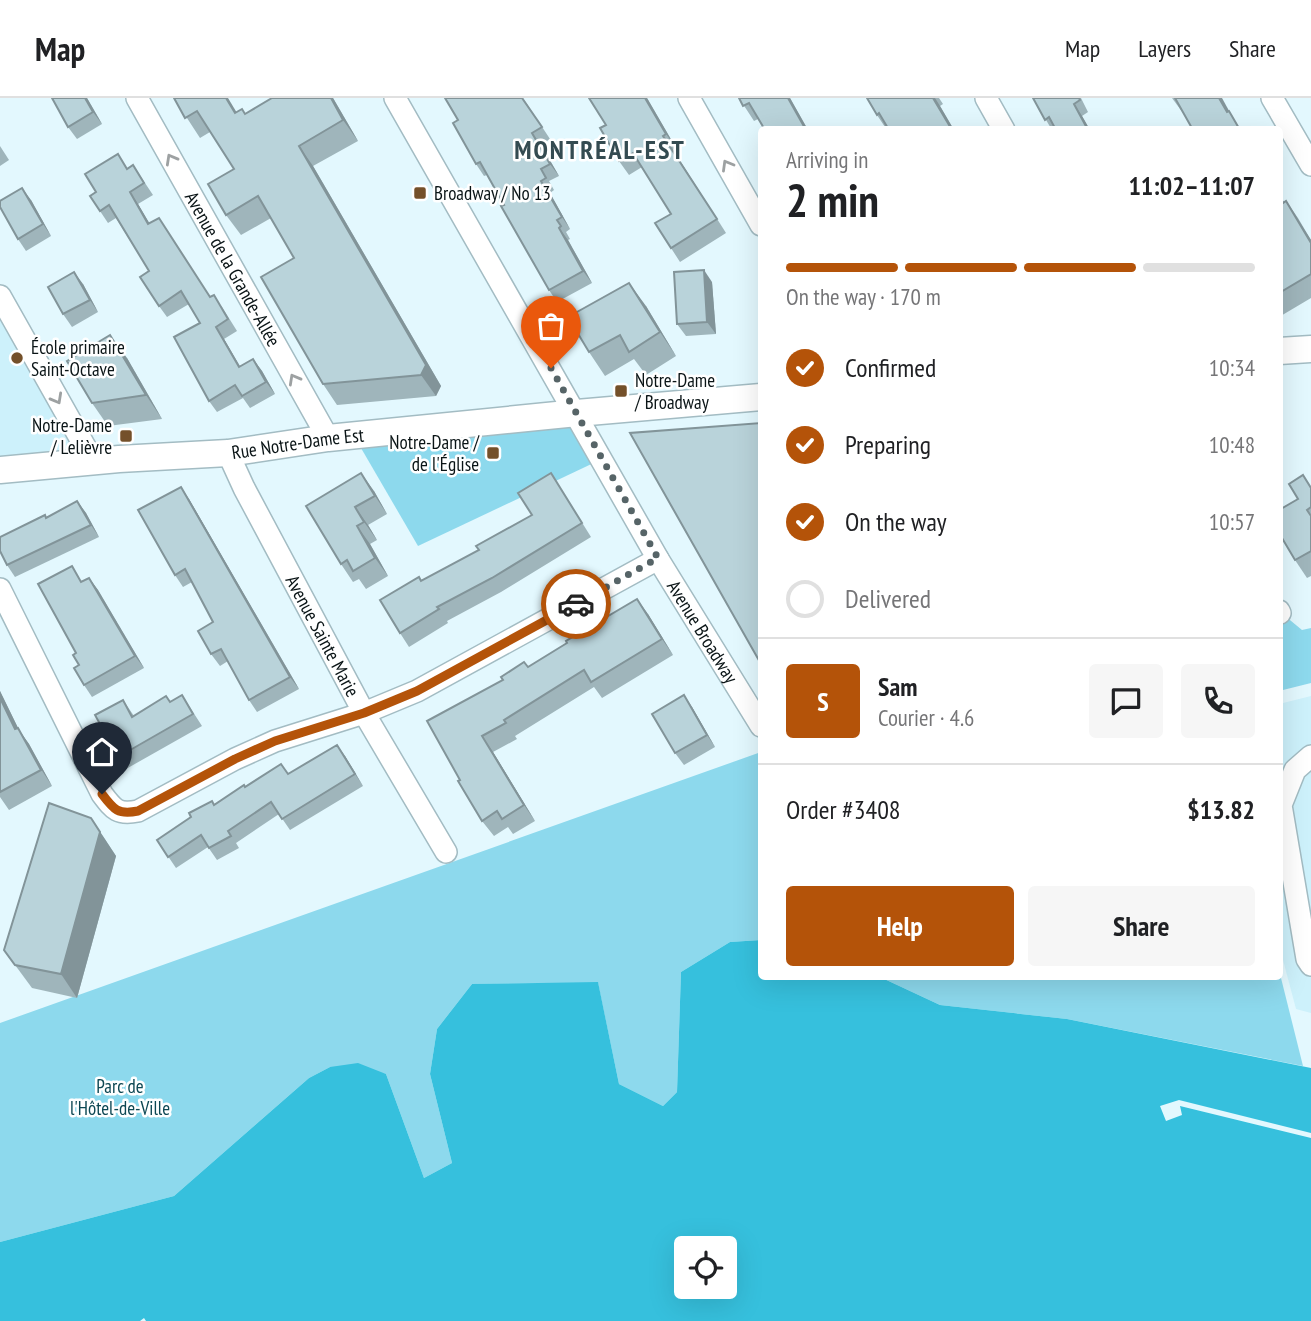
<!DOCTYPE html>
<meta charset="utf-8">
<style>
body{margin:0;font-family:"PT Sans Narrow",sans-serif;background:#f6f6f6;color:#202124;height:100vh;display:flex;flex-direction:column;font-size:26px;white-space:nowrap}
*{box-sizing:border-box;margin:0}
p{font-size:23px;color:#757577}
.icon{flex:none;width:38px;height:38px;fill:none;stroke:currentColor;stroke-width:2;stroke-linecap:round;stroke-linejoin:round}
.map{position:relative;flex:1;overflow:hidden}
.details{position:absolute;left:758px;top:28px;width:525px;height:854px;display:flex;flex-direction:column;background:#fff;border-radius:7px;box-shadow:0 7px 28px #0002}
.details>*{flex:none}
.buttons{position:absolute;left:674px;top:1138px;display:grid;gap:14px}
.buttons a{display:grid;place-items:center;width:63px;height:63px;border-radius:7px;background:#fff;box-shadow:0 7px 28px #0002;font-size:35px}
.pin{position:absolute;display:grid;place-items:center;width:60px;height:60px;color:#fff;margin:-72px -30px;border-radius:50% 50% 50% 0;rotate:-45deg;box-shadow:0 0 7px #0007}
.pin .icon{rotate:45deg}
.courier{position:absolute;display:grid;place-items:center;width:70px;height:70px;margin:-35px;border:5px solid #b45309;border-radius:50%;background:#fff;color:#222;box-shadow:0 2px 9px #0007}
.head em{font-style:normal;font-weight:700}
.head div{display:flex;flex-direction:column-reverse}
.head{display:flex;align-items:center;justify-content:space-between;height:119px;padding:0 28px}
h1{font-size:46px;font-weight:700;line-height:52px}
.bar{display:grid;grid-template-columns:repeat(4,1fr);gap:10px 7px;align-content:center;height:84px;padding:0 28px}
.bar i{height:9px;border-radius:5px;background:#e0e0e0}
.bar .selected{background:#b45309}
.bar p{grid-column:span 4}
.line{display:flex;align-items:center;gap:18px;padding:0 28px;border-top:2px solid #e0e0e0}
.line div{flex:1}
.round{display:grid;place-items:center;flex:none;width:74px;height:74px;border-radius:7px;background:#f6f6f6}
ol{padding:0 28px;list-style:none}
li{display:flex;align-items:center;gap:21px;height:77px}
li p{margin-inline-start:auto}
li .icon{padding:7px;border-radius:50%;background:#b45309;color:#fff;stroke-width:4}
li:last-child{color:#757577}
li i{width:38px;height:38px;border:4px solid #e0e0e0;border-radius:50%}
.action{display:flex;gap:14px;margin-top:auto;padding:14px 28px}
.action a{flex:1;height:80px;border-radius:7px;background:#b45309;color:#fff;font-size:28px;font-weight:700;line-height:80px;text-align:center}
.action a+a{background:#f6f6f6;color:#202124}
header{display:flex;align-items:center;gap:42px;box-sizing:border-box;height:98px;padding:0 35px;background:#fff;border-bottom:2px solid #e0e0e0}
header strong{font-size:33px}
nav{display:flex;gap:38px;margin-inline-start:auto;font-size:24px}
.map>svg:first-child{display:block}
.built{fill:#cdf1fb}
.green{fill:#8dd9ed}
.water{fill:#36c0dd;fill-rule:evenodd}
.pier{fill:#e3f8fe}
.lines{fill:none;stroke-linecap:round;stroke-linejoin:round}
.minor-casing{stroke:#a3bcc3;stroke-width:24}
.major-casing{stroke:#a3bcc3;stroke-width:29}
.minor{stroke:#fff;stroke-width:21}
.major{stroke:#fff;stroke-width:26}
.wall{fill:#9fb5bb}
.shaded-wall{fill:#829499}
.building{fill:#b9d3da;stroke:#829499;stroke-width:2}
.oneway{stroke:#9da1a2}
.done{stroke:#566467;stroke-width:7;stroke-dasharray:0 12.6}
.route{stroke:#b45309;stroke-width:9}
.poi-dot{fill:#74502a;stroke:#fff;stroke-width:2.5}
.labels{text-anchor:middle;stroke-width:5;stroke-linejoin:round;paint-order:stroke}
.poi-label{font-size:19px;fill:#0a1416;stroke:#fff;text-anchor:start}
.street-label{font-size:19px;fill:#0a1416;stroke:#fff}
.park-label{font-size:19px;fill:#0c4753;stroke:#fff}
.district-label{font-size:26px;font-weight:bold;letter-spacing:2px;fill:#344b51;stroke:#fff}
</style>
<header>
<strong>Map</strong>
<nav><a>Map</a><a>Layers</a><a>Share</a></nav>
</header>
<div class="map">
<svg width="1311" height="1223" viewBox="0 0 1311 1223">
<rect width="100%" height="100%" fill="#e3f8fe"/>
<g class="built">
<path d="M0 198 93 363 0 372Z"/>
<path d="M1311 598V915L1296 911 1279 847V606Z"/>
</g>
<g class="green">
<path d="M577 315 602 361 418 448 354 338Z"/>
<path d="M1279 513 1302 532 1311 530V585L1279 593Z"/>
<path d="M761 654V842L730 844 681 874 677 994 663 1008 619 986 598 885 472 886 437 931 430 976 452 1065 424 1080 386 976 330 969 309 980 174 1098 0 1144V925Z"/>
<path d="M1279 872 1303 968 1067 921 940 907 880 879 1279 878Z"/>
</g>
<path class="water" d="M761 842V878L880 879 940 907 1067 921 1311 970V1223H146L144 1220 140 1223H0V1144L174 1098 309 980 330 969 358 965 386 976 424 1080 452 1065 430 976 437 931 472 886 598 884 619 986 663 1008 677 994 681 874 730 844ZM686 1150H724V1188H686Z"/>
<path class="pier" d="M1179 1002 1311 1035V1040L1180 1008 1182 1017 1166 1023 1160 1008Z"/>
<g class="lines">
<defs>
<g id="minor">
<path id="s1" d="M137 0 328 340"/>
<path id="s2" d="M395 0 658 461 761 628"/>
<path d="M689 0 761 127"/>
<path d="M986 0 1004 32"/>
<path d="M1272 0 1311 67"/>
<path d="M0 198 93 363"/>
<path id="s3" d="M228 355 244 390 364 615 446 754"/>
<path d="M0 491 102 696C114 712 118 717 138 713L235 661 275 643 364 615 417 593 658 461"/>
<path d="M1279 513 1280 515"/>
<path d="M1311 658 1295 672 1281 707 1307 861 1311 867"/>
</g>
<g id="major">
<path d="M1279 253 1311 251"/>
<path id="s4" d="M0 372 119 361 228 355 328 340 577 315 761 299"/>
</g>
</defs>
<use href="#minor" class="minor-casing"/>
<use href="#major" class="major-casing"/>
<use href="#minor" class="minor"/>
<use href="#major" class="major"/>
</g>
<g class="wall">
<path d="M87 0 102 26 77 41 68 29Z"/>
<path d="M174 0 245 16 272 0H333L358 43 313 68 441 288 436 298 337 307 323 286 294 160 271 120 241 137 226 117 234 71 210 34 200 40Z"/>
<path d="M523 0 550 41 541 47 559 78 549 83 554 92 550 95 570 131 566 134 570 141 568 142 592 185 557 204 549 192 487 77 484 78 476 66 458 22Z"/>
<path d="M647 0 676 50 673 52 726 135 680 164 671 150V116L642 69 629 77 619 63 606 27Z"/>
<path d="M739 0H790L808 32 758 21 754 23Z"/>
<path d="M867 0H939L943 6 940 8 954 32H887L877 17Z"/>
<path d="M1033 0H1081L1088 14 1082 18 1090 32H1052Z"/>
<path d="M1172 0H1222L1183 15Z"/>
<path d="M0 48 9 62 0 68Z"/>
<path d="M133 67 153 97 138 106 149 125 159 120 210 199 222 209 237 233 224 241 240 268 253 261 262 273 275 296 250 310 243 300 217 314 209 303 200 225 189 206 167 219 159 208 149 173 116 120 108 125 100 113 96 94Z"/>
<path d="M1279 96 1284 104 1286 103 1298 120 1311 142V200L1279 219Z"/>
<path d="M31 102 51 138 26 153 18 141Z"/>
<path d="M712 184 716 236 686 238 677 226Z"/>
<path d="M83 186 98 214 72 229 63 216Z"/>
<path d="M646 208 676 258 646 277 634 261 605 278 589 254Z"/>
<path d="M127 260 162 321 108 328 92 305Z"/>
<path d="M551 375 591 439 501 494 447 523 448 525 409 549 400 535 422 483 479 452 532 417Z"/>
<path d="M1311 388V478L1307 480 1295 462 1298 401Z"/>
<path d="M374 393 387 416 368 427 377 442 370 446 388 478 366 491 359 481 353 484 341 466 306 408Z"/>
<path d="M189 401 299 591 257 614 249 602 228 563 220 568 211 556 213 524 192 484 183 489 175 477Z"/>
<path d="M77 403 86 415 99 439 15 479 7 467 47 419Z"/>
<path d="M89 480 98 492 144 570 92 599 84 587 76 555 82 484Z"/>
<path d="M648 516 673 557 602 600 594 589 515 638 517 641 493 654 535 723 513 736 508 729 494 738 482 723 460 682 503 582Z"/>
<path d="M0 593 19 632 29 646 52 688 9 712 0 699Z"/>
<path d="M182 597 202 628 126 671 118 659 123 602 134 618 170 604Z"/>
<path d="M692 609 715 649 684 667 675 655Z"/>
<path d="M345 658 363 688 290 732 279 716 236 745 239 750 217 762 208 749 176 770 157 742 191 719 215 707 281 666 288 676Z"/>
<path d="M91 720 116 758 77 900 32 890 4 852Z"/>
</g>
<g class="shaded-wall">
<path d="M85 0H87L102 26 93 14Z"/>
<path d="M226 0H228L249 35 235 15Z"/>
<path d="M331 0H333L358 43 343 22Z"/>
<path d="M645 0H647L676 50 666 36Z"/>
<path d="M788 0H790L808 32H806Z"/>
<path d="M933 0H935L940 8 954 32H952Z"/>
<path d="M1219 0H1222L1239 31 1227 14Z"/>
<path d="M1074 6 1082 18 1090 32H1088Z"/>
<path d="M532 35 541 47 559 78 550 66Z"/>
<path d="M663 38 673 52 726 135 717 121Z"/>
<path d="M299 48 313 68 441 288 436 298 421 277Z"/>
<path d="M541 83 550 95 570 131 562 119Z"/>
<path d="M22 90 31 102 51 138 43 126Z"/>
<path d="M130 94 138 106 157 138 148 126Z"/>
<path d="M1286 103 1311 142V145Z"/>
<path d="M559 130 568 142 592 185 583 173Z"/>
<path d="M704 172 712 184 716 236 707 224Z"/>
<path d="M74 174 83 186 98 214 90 202Z"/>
<path d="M629 185 646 208 676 258 660 234Z"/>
<path d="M216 229 224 241 247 281 239 269Z"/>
<path d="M110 237 127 260 162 321 146 297Z"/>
<path d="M253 261 262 273 275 296 266 284Z"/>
<path d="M361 375 374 393 387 416 375 398Z"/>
<path d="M181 389 189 401 299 591 290 579Z"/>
<path d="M77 403 86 415 99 439 91 427Z"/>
<path d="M355 409 368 427 377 442 364 424Z"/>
<path d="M357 428 370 446 388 478 375 460Z"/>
<path d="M89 480 98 492 144 570 135 558Z"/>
<path d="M637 501 648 516 673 557 662 541Z"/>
<path d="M0 593 19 632 29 646 52 688 15 631 0 600Z"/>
<path d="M684 597 692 609 715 649 707 637Z"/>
<path d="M482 638 493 654 535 723 524 707Z"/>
<path d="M337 647 345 658 363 688 355 676Z"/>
<path d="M91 720 116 758 77 900 61 876Z"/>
</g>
<g class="building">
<path d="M52 0H85L93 14 68 29Z"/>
<path d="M174 0H226L235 15 242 11 245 16 272 0H331L343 22 299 48 426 267 421 277 323 286 261 179 294 160 258 98 226 117 208 86 234 71 197 13 185 20Z"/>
<path d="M445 0H522L542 29 532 35 550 66 541 71 546 80 541 83 562 119 557 122 561 128 559 130 583 173 549 192 501 108 504 107 480 64 476 66 453 25 458 22Z"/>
<path d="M589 0H645L666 36 663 38 717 121 671 150 655 125 671 116 633 55 619 63 600 30 606 27Z"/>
<path d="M739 0H788L806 32H765L749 5 743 8Z"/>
<path d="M867 0H933L952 32H889L879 15 877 17Z"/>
<path d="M1033 0H1079L1080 2 1074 6 1088 32H1056L1049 19 1045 22Z"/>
<path d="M1175 0H1219L1227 14 1229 13 1240 32H1193Z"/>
<path d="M118 56 127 71 133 67 144 85 130 94 148 126 159 120 210 199 214 197 228 221 216 229 239 269 253 261 266 284 242 298 235 287 209 303 174 239 200 225 181 193 159 208 140 179 149 173 109 107 100 113 90 98 96 94 85 76Z"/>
<path d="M22 90 43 126 18 141 0 109V103Z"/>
<path d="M1279 98 1283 105 1286 103 1311 145V176L1279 195Z"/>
<path d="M704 172 707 224 677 226 674 174Z"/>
<path d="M74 174 90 202 63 216 48 189Z"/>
<path d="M629 185 660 234 629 254 620 237 589 254 568 219Z"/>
<path d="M110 237 146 297 92 305 67 263Z"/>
<path d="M761 325V566L630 335Z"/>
<path d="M361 375 375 398 355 409 364 424 357 428 375 460 353 473 347 462 341 466 306 408Z"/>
<path d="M551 375 582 425 492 480 437 509 439 511 400 535 380 502 419 479 421 483 479 452 476 448 532 417 518 395Z"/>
<path d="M1303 377 1311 390V409L1307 412 1311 418V453L1295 462 1279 435V412L1298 401 1289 386Z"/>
<path d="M181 389 290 579 249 602 221 551 211 556 198 533 213 524 185 471 175 477 138 412Z"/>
<path d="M77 403 91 427 7 467 0 453V439L45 417 46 420Z"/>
<path d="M72 468 81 484 89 480 135 558 84 587 74 570 79 567 73 557 76 555 38 486Z"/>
<path d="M637 501 662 541 591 584 584 572 504 622 506 625 482 638 524 707 502 721 497 713 482 723 458 683 460 682 427 623 503 582 501 579 524 564 528 569 567 545 566 543Z"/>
<path d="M182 597 193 616 118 659 95 617 123 602 132 619 166 598 170 604Z"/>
<path d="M684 597 707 637 675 655 652 616Z"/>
<path d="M0 600 15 631 18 630 41 672 0 694Z"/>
<path d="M337 647 355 676 282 721 271 704 228 733 231 738 209 750 201 737 168 759 157 742 191 719 189 715 212 703 214 707 244 687 245 689 281 666 288 676Z"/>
<path d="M49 705 91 720 100 734 61 876 15 867 4 852Z"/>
</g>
<defs><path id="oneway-chevron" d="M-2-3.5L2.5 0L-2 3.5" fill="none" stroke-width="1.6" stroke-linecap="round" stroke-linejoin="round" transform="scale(1.75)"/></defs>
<g class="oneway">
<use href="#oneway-chevron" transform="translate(171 61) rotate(-119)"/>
<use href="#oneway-chevron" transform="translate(727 67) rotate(-120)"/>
<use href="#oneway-chevron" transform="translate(294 281) rotate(-119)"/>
<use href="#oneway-chevron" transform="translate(57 301) rotate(61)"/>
</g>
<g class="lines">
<path class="done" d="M551 270 658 460 576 506"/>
<path class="route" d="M102 696C114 712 118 717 138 713L235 661 275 643 364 615 417 593 576 506"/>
</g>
<g class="poi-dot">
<rect x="413" y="88" width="14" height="14" rx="3.5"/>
<circle cx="17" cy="260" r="7"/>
<rect x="614" y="286" width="14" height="14" rx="3.5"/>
<rect x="119" y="331" width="14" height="14" rx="3.5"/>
<rect x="486" y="348" width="14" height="14" rx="3.5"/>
</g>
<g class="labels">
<g class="poi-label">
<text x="434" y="102">Broadway / No 13</text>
<text x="31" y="256">École primaire<tspan x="31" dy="22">Saint-Octave</tspan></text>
<text x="635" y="289">Notre-Dame<tspan x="635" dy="22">/ Broadway</tspan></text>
<text x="112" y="334" text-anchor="end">Notre-Dame<tspan x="112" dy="22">/ Lelièvre</tspan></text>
<text x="479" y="351" text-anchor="end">Notre-Dame /<tspan x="479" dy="22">de l'Église</tspan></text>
</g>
<g class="street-label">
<text dy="7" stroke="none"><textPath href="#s1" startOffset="196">Avenue de la Grande-Allée</textPath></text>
<text dy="7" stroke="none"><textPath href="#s4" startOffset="299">Rue Notre-Dame Est</textPath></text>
<text dy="7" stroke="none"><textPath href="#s2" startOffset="616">Avenue Broadway</textPath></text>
<text dy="7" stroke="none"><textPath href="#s3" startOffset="206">Avenue Sainte Marie</textPath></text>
</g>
<g class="park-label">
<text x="120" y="995">Parc de<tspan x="120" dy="22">l'Hôtel-de-Ville</tspan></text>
</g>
<g class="district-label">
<text x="600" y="61">MONTRÉAL-EST</text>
</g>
</g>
</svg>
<div class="buttons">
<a><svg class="icon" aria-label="locate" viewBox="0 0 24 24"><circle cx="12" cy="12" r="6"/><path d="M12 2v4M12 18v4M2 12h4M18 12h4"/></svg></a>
</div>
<div class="pin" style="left:551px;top:270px;background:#ea580c"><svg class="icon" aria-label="bag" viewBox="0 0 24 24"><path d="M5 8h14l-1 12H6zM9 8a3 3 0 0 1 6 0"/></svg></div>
<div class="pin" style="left:102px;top:696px;background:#1f2937"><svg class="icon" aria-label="home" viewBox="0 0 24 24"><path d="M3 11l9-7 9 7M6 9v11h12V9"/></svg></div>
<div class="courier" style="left:576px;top:506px"><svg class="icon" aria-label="car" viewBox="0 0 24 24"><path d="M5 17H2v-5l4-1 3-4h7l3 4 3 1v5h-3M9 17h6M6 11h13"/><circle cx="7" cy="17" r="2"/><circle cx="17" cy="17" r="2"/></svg></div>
<section class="details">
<div class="head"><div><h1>2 min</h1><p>Arriving in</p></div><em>11:02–11:07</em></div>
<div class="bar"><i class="selected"></i><i class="selected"></i><i class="selected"></i><i></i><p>On the way · 170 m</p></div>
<ol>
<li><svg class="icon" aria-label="check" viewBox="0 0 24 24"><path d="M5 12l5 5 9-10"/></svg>Confirmed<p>10:34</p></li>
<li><svg class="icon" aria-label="check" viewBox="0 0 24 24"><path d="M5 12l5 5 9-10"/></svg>Preparing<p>10:48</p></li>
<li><svg class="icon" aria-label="check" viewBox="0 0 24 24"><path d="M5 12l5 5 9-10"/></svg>On the way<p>10:57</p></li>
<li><i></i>Delivered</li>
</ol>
<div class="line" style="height:126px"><b class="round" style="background:#b45309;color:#fff">S</b><div><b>Sam</b><p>Courier · 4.6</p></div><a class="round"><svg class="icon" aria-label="chat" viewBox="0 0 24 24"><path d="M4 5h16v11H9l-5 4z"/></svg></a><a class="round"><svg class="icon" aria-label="phone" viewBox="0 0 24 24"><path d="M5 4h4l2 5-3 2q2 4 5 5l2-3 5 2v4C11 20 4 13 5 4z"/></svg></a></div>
<div class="line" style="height:91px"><div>Order #3408</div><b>$13.82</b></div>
<div class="action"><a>Help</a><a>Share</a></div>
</section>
</div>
